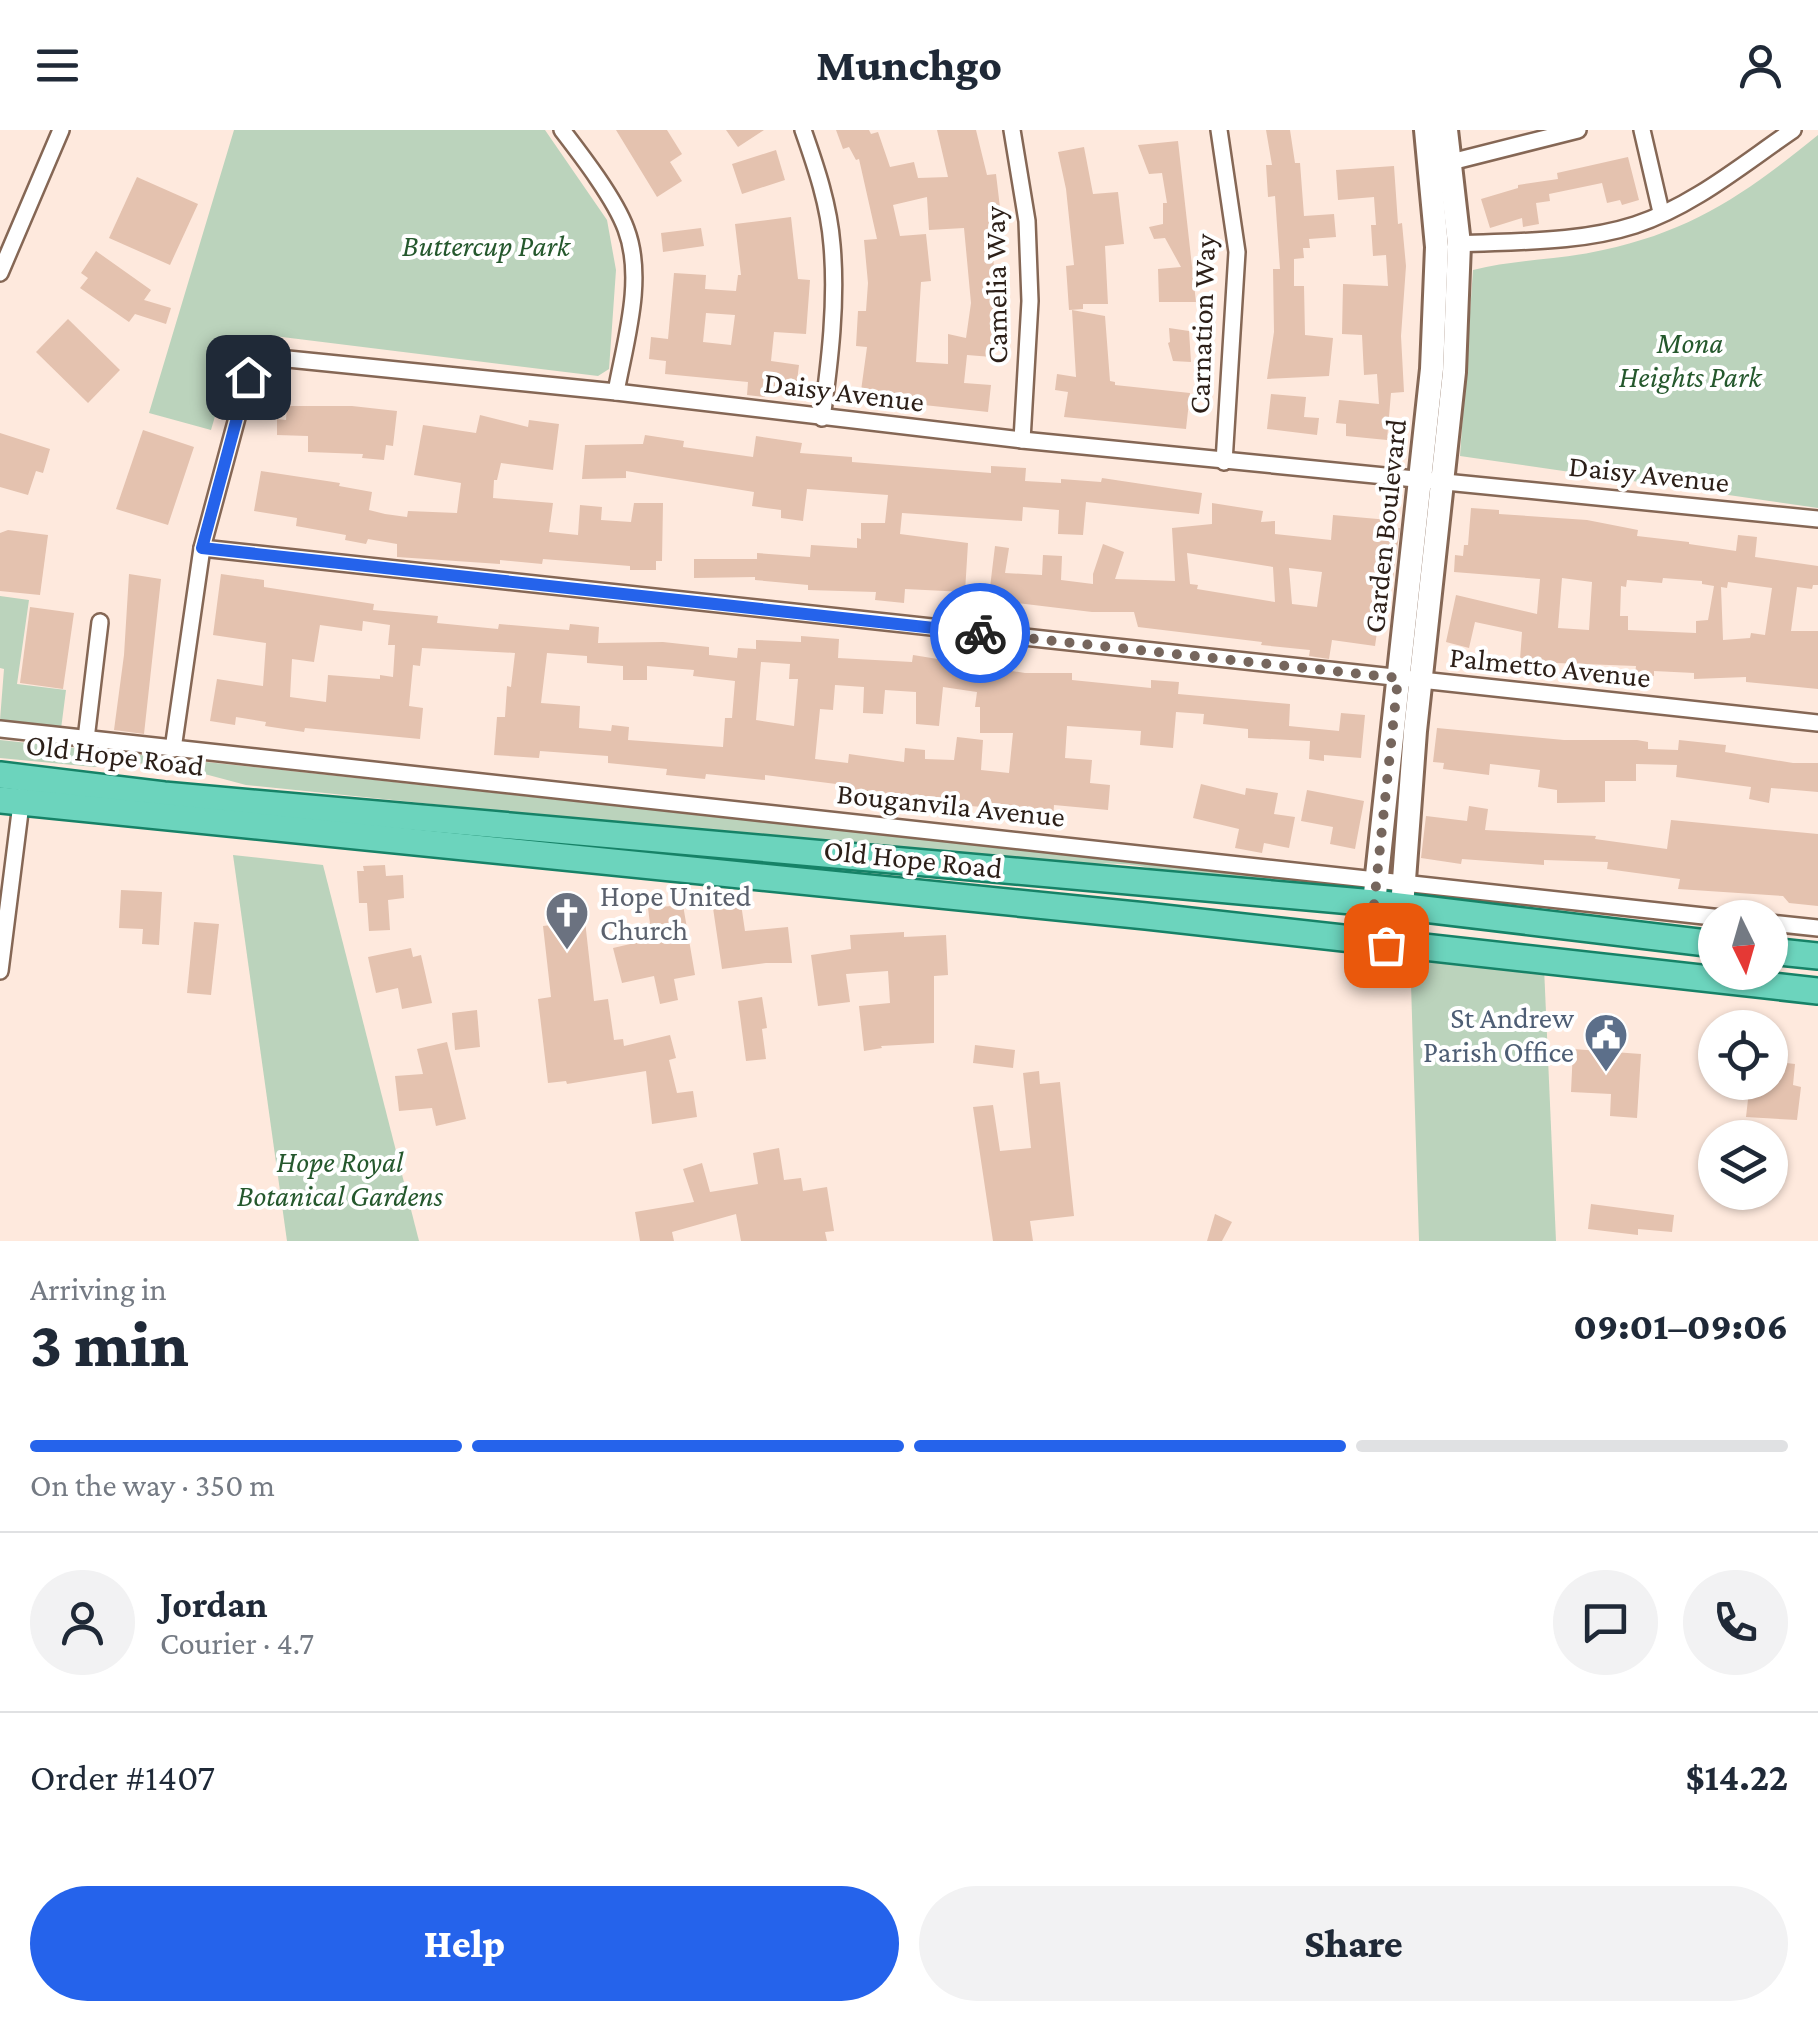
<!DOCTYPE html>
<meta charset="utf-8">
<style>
body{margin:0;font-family:"Crimson Pro",serif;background:#f2f2f3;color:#1f2937;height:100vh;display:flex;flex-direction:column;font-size:38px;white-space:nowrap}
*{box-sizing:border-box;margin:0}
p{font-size:32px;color:#747a83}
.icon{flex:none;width:55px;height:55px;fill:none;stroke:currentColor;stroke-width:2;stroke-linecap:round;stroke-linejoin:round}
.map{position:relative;height:1111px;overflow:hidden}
.sheet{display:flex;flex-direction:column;background:#fff;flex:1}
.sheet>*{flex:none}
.needle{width:65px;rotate:175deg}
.controls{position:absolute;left:1698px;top:770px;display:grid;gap:20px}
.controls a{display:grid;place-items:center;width:90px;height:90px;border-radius:50%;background:#fff;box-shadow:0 2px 8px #0004;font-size:50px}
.pin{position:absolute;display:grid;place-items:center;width:85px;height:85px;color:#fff;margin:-42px;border-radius:20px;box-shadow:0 5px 15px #0006}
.courier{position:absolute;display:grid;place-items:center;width:100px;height:100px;margin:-50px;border:8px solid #2563eb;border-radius:50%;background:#fff;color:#222;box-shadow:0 2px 12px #0007}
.head em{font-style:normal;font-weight:800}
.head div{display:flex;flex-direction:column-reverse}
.head{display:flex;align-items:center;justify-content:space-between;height:170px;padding:0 30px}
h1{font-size:65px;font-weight:800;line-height:75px}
.bar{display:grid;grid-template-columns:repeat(4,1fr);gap:15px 10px;align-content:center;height:120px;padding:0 30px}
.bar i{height:12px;border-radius:8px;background:#e0e1e3}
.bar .selected{background:#2563eb}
.bar p{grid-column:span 4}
.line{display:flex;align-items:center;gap:25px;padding:0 30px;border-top:2px solid #e0e1e3}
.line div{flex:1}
.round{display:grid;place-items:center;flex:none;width:105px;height:105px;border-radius:52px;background:#f2f2f3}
.button{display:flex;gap:20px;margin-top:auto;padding:20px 30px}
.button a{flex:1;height:115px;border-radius:60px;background:#2563eb;color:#fff;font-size:40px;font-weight:800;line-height:115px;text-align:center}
.button a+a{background:#f2f2f3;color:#1f2937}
header{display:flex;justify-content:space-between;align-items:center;height:130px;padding:0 30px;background:#fff;font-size:45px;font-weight:800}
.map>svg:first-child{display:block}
.green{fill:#bbd3bc}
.building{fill:#e4c2af;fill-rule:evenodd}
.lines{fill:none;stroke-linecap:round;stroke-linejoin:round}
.street-casing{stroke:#856755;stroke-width:20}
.secondary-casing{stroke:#856755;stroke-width:28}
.primary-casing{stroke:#168267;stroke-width:30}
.street{stroke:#fff;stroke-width:15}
.secondary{stroke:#fff;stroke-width:22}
.primary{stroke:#6cd4bd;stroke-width:25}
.done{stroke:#76665d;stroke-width:10;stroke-dasharray:0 18}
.route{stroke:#2563eb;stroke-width:12}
.labels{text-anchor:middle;stroke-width:8;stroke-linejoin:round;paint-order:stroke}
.park-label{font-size:30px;font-style:italic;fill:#25582d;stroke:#fff}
.street-label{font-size:30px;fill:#2c1f18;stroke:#fff}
.worship-label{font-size:30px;fill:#5b616d;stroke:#fff;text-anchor:start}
.service-label{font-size:30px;fill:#4e5e75;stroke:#fff;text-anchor:end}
</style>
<header><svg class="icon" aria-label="menu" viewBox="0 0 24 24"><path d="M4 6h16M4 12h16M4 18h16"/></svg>Munchgo<svg class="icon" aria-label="person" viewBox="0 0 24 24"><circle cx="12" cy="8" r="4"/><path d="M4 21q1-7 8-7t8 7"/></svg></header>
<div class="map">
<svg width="1818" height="1111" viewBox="0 0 1818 1111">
<rect width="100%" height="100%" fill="#fee9dd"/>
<g class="green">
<path d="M234 0H545L607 90 616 140 609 239 598 246 266 205C223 229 225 256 211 300L149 283Z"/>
<path d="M1818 5V378L1460 326 1473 140C1516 129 1560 130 1603 120 1693 101 1748 62 1818 5Z"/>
<path d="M0 466 29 470 17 554 66 560 61 599 0 590 4 539 0 538Z"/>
<path d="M0 610 1359 755V760L1179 749C1140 728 1094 733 1051 737L246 655 182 638 128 632 94 637 0 628Z"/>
<path d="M233 725 323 735 419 1111H287Z"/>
<path d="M1410 823 1544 837 1556 1111H1419Z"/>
</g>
<g class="building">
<path d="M616 0H667L682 24 670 32 682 51 657 67Z"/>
<path d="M726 0H764L738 17Z"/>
<path d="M836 0H869L871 4 878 2 890 37 914 32 918 48 948 47 937 0H976L987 45 996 44 1001 86 990 87 996 163 992 227 967 225 964 253 991 255 988 282 860 268 867 217 856 216 858 181H866L868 153 864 110 877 109 859 29 856 30 849 17 843 19ZM927 67 929 100 964 98 971 173 966 208 948 204V234L916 232 921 152 931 151 926 104 900 106 893 75Z"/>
<path d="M1266 0H1290L1295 33H1300L1304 86 1334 84 1336 107 1309 109 1310 118H1303L1304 128 1294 129V156H1304L1305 205 1333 208 1329 246 1267 249 1274 202 1273 139H1280L1275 66 1268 67 1266 35H1272Z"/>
<path d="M1178 11 1196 172H1159L1158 139 1181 137 1165 108 1154 109 1149 97 1163 94V73H1167L1162 43 1149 44 1138 15Z"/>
<path d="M1084 17 1093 64 1118 62 1124 114 1105 116 1108 174H1083V179L1069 180 1066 136 1074 135 1066 59 1058 22Z"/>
<path d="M776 20 785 50 742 64 732 34Z"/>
<path d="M1628 27 1639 70 1622 75 1620 70 1607 73 1602 53 1549 64 1550 71 1536 73 1539 94 1523 97 1522 88 1490 98 1481 69 1518 58V55L1558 49 1557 43Z"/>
<path d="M1394 36 1398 94 1402 93 1406 136 1401 206 1404 262 1391 263 1387 310 1346 306V294L1336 293 1339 270 1379 274 1377 244 1364 245 1362 205 1342 204 1343 154 1388 156 1386 125 1373 126 1371 95H1376L1374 67 1338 70 1336 40Z"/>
<path d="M137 47 198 74 170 135 109 108Z"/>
<path d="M791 87 798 149 810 150 806 204 774 202 771 231 799 235 796 259 766 255 765 267 747 265 748 252 665 244 666 231 649 229 651 207 668 209 674 143 706 145 705 159 736 161 738 145H741L735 94ZM706 183 735 185 731 215 703 212Z"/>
<path d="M701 98 704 116 663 122 661 103Z"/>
<path d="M96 121 151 160 144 170 171 178 166 194 135 184 129 192 80 158 88 148 81 143Z"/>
<path d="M1072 180 1105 186 1110 251 1115 252V255L1190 263 1186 299 1064 287 1068 262 1055 260 1057 244 1076 247Z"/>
<path d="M68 189 120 240 88 273 36 222Z"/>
<path d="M1169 198 1189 201 1191 232 1173 231 1168 213 1170 212Z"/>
<path d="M1271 264 1306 267 1304 287 1319 288 1317 305 1267 299Z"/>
<path d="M287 276H352L397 281 393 316 386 315 384 330 362 328 363 324 308 322V306L277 305V289L286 290Z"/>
<path d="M480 285 528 297 529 290 559 294 553 340 501 333 497 350H494L493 368 553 373 549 402 578 405 580 375 602 377 601 390 631 392 634 373H663L662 431H656V440H630V436L543 429 542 434 500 430V434L397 427V414L368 409 366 414 345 410 346 405 296 396 297 388 254 381 261 341 340 353 339 356 372 362 369 380 385 384 407 387 408 381 457 383 461 353 414 345 423 295 476 303Z"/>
<path d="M143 300 194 317 168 395 116 379Z"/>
<path d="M0 303 50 319 43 343 36 341 28 365 0 357Z"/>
<path d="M645 305 684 311 683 317 753 327 756 306 802 313 800 323 852 327V332L991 343V336L1026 338 1025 351 1061 353V349L1101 352 1102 348 1202 363 1199 384 1086 372 1083 405 1058 404 1059 380 1023 377 1022 391 902 383 900 404 968 413 965 462 905 459 904 473 875 470 876 462 808 460V455L755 450V447L694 448V429H757V423L810 427 811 415 857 418V408L861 409V393H885L888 365 807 359 803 391 781 388V380L752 376 754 362 626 341V348L582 349 585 315 643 314Z"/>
<path d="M1212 373 1263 381 1261 392 1275 391V404L1331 410 1333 385 1389 390 1388 400 1400 398 1393 449 1385 447 1375 516 1332 510 1329 529 1309 526 1310 520 1261 515 1262 512 1138 497 1134 482H1092L1017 473V476L988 474 995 416 1009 418 1005 443 1042 445 1043 425 1062 426 1061 450 1093 454V444L1103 414 1124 422 1115 449 1175 451 1172 398 1212 394ZM1187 423 1273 437 1275 472 1197 459 1198 455 1190 454ZM1289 438 1322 442 1317 477 1292 474Z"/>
<path d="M1471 378 1499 380V384L1587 390 1638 400 1637 406 1689 412V414L1736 421 1738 405 1757 407 1755 427 1818 436V455H1813L1812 459 1797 457 1791 501H1818V559L1746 552V547L1694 549V543L1654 541V546L1635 545 1636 536 1556 533 1555 545 1519 543 1522 502 1475 492 1469 518 1446 512 1456 465 1537 484 1540 449 1454 442 1455 425 1463 426 1464 415H1468ZM1562 448 1592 452 1589 500 1558 498ZM1663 448 1702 451V454L1714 456 1708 490 1696 491V503L1628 500V486H1620L1621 456 1626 457 1627 450 1662 453ZM1728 452 1772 458 1765 505 1751 503 1750 508 1723 510 1721 457 1727 458Z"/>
<path d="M8 400 48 405 40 465 0 461V403Z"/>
<path d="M129 444 161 449 144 604 114 600 124 525Z"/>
<path d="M221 444 264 450V457L374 474 373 480 438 486 437 493 498 499 499 494 569 500 570 494 599 497 598 513 663 512 709 517V525L737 528 738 518 756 519V510L801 512V506L839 509 838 528 912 532 913 525 1025 543H1072V550L1151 558V550L1179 552 1178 564 1290 574 1289 596 1339 601 1341 583 1365 585 1361 628 1324 625V631L1309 629 1310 611 1248 608V599L1203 594 1204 584 1176 582 1173 618 1140 615 1141 601 1067 596 1065 628 1092 630 1090 653 1110 655 1108 680 1054 675 1053 689 1013 685V680L950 674V671L893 666 844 658V655L765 645V650L706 644 705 649 666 645 667 639 608 633V626L540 621 539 628 494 625 497 587H505L507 556 511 557 515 523 422 518 420 536 413 535 409 576 423 578 420 609 305 598 304 602 265 596 266 592 236 587 235 595 210 591 217 549 263 556 266 513 213 505ZM363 491 390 495 388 515H395L393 547 380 545V549L328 545 326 572 290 567 292 529 314 532 320 495 362 501ZM547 523 587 526V533L623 536V550H647V536L694 540 693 546 735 551 732 588H725L723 617 628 610 629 597 612 595 611 601 579 598 580 576 541 573ZM761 532 790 534 789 549H798L794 596 756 590ZM835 555 864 557 863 583 883 584 885 560 916 562V594L939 596 943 557 977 562 975 577H980V603H1013L1009 643 981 640 983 610 957 607 954 630 925 629V620L905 618 904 632 849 624 848 633 815 629 820 579 833 580Z"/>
<path d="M30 477 74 483 63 559 20 553Z"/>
<path d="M1437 598 1564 610H1637L1648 612V619L1678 620 1679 610 1726 615 1725 622 1793 633H1818V662L1771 658 1769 673 1749 669 1751 657 1676 647 1677 635 1636 634V651H1605V672L1557 673V660L1538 657 1540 640 1490 634 1489 645 1443 639 1444 633 1433 632Z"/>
<path d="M1201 654 1245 665 1246 658 1278 663 1274 684 1295 687 1289 718 1264 713 1262 723 1235 718 1239 699 1193 688Z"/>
<path d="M1307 660 1364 671 1355 719 1330 714 1333 697 1301 691Z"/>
<path d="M1469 676 1488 679 1485 700 1596 706 1595 709 1667 719 1671 690 1818 704V776L1789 773 1783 766 1678 759 1680 749 1607 739 1608 732 1544 730V735L1462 729 1461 734 1421 728 1426 686 1467 691Z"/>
<path d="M385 735 386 746 403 745 404 768 388 770 390 800 369 801 367 773H359L357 741H364L363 736Z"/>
<path d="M121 760 162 762 159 815 142 814 143 799 119 798Z"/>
<path d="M741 774 745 801 788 797 792 833H766L722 839 713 778Z"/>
<path d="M683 775 695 845 674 849 678 870 660 874 654 846 622 853 613 818 652 809 648 778Z"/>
<path d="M585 791 594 871 608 869 614 910 623 909 624 916 670 905 676 928 669 930 677 963 693 961 697 987 652 994 646 941 567 954 566 951 548 953 538 869 551 867 543 796Z"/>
<path d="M194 792 219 794 211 865 187 863Z"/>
<path d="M904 802V807L946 805 948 845 934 846V913L881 916 882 918 864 921 859 876 890 873 888 841 846 844 850 872 818 876 811 825 851 819 850 805Z"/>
<path d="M411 818 413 827 421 825 432 873 402 879 398 858 376 863 368 827Z"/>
<path d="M762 867 767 898 762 899 766 929 746 931 738 871Z"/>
<path d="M477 880 480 917 455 920 452 883Z"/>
<path d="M447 912 466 989 436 996 432 978 399 981 395 946 423 944 417 919Z"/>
<path d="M975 915 1015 920 1013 938 973 933Z"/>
<path d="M1573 919 1641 924 1637 988 1610 986 1611 964 1571 962Z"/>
<path d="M1770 931 1795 934 1793 955 1801 957 1797 990 1746 987 1750 952H1770Z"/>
<path d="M1039 941 1040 954 1060 952 1074 1086 1030 1091 1033 1111H993L973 977 993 975 1000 1021 1031 1018 1023 943Z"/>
<path d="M779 1018 784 1050 801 1048 803 1061 827 1057 834 1101 825 1102 827 1111H741L736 1084 672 1102 674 1111H640L635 1082 694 1072 683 1039 702 1033 710 1062 758 1054 753 1023Z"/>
<path d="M1591 1074 1674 1085 1672 1102 1638 1099V1105L1588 1099Z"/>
<path d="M1215 1084 1232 1092 1222 1111H1207Z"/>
</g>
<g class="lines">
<defs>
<g id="street">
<path d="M562 0C582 26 615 69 626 99 645 149 625 212 616 262"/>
<path d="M803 0C816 37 829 75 832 115 837 171 830 231 822 288"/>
<path d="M1012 0 1027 91 1030 171 1022 310"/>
<path d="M1219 0 1237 122 1224 332"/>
<path d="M1642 0 1661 82"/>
<path d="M1451 32 1578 0"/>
<path d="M1459 114C1516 111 1579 113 1635 95 1693 76 1743 34 1793 0"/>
<path d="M0 143 61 0"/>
<path d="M202 418 1818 593"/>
<path d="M0 599 1722 788"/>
<path d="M86 609 100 492"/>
<path d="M173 619 202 418 248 247 265 231 278 228 616 262 1022 310 1818 389"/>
<path d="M1770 793 1818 798"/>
<path d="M0 841 22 666"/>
</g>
<g id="secondary">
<path d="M1379 787 1374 773 1432 239 1437 117 1426 0"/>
<path d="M1386 815 1402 777 1415 601 1454 242 1459 114 1446 0"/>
</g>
<g id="primary">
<path d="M0 645 164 665 1374 773 1715 814"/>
<path d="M0 670 1146 786 1818 861"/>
<path d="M1770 821 1818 826"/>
</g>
</defs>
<use href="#street" class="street-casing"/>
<use href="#secondary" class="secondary-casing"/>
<use href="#primary" class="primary-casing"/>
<use href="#street" class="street"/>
<use href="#secondary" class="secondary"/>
<use href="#primary" class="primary"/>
</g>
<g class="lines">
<path class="done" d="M980 503 1398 548 1374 774 1386 815"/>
<path class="route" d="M248 247 202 418 980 503"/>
</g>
<defs>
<symbol id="church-pin" viewBox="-11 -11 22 30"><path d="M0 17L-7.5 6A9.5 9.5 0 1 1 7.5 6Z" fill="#6b7280" stroke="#fff"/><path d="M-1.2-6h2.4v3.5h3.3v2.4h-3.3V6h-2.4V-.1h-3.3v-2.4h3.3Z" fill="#fff"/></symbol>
<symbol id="civic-pin" viewBox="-11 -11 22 30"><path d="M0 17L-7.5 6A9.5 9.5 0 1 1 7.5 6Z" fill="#5c6f8a" stroke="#fff"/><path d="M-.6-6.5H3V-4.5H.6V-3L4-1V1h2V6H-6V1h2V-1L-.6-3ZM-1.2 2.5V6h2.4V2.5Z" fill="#fff"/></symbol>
</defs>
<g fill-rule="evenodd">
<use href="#church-pin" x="542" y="758" width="50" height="68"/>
<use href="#civic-pin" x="1581" y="880" width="50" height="68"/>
</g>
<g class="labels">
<g class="park-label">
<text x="486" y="126">Buttercup Park</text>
<text x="1690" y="223">Mona<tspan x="1690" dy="34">Heights Park</tspan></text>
<text x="340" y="1042">Hope Royal<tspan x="340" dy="34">Botanical Gardens</tspan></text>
</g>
<g class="street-label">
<text transform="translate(996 155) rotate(-91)" y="10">Camelia Way</text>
<text transform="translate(1202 194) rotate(-88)" y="10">Carnation Way</text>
<text transform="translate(844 262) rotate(7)" y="10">Daisy Avenue</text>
<text transform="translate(1649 344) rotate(6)" y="10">Daisy Avenue</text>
<text transform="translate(1385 396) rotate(-84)" y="10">Garden Boulevard</text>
<text transform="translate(1550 537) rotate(6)" y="10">Palmetto Avenue</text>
<text transform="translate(115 625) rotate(7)" y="10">Old Hope Road</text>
<text transform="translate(951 675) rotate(6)" y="10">Bouganvila Avenue</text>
<text transform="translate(913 729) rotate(6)" y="10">Old Hope Road</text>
</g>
<g class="worship-label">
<text x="600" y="776">Hope United<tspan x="600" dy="34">Church</tspan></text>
</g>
<g class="service-label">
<text x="1574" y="898">St Andrew<tspan x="1574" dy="34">Parish Office</tspan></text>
</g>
</g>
</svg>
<div class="controls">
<a><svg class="needle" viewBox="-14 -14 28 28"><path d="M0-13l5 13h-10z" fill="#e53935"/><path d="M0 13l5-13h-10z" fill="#747a83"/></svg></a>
<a><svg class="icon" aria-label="locate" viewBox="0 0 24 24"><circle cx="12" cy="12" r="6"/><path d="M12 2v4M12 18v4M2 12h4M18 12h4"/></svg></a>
<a><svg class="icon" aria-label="layers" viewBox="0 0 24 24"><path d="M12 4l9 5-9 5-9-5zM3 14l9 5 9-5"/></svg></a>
</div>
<div class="pin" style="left:1386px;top:815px;background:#ea580c"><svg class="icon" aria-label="bag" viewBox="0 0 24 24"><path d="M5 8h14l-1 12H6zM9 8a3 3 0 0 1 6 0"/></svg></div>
<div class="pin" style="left:248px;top:247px;background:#1f2937"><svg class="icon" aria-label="home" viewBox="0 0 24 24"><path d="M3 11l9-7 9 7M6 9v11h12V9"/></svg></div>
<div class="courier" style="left:980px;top:503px"><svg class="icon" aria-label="bike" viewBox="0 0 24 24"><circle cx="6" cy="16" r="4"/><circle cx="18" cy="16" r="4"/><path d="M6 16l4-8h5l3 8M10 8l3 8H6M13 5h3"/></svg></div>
</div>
<section class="sheet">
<div class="head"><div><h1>3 min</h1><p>Arriving in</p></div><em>09:01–09:06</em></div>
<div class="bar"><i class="selected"></i><i class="selected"></i><i class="selected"></i><i></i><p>On the way · 350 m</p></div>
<div class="line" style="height:180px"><a class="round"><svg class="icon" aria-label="person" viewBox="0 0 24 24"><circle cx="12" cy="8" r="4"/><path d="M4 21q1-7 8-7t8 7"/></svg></a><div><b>Jordan</b><p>Courier · 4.7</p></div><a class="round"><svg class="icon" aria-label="chat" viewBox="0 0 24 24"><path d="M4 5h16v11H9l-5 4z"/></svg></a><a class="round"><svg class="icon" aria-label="phone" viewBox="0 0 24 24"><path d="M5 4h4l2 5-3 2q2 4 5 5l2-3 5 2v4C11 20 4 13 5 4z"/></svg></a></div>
<div class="line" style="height:130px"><div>Order #1407</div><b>$14.22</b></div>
<div class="button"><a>Help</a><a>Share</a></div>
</section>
